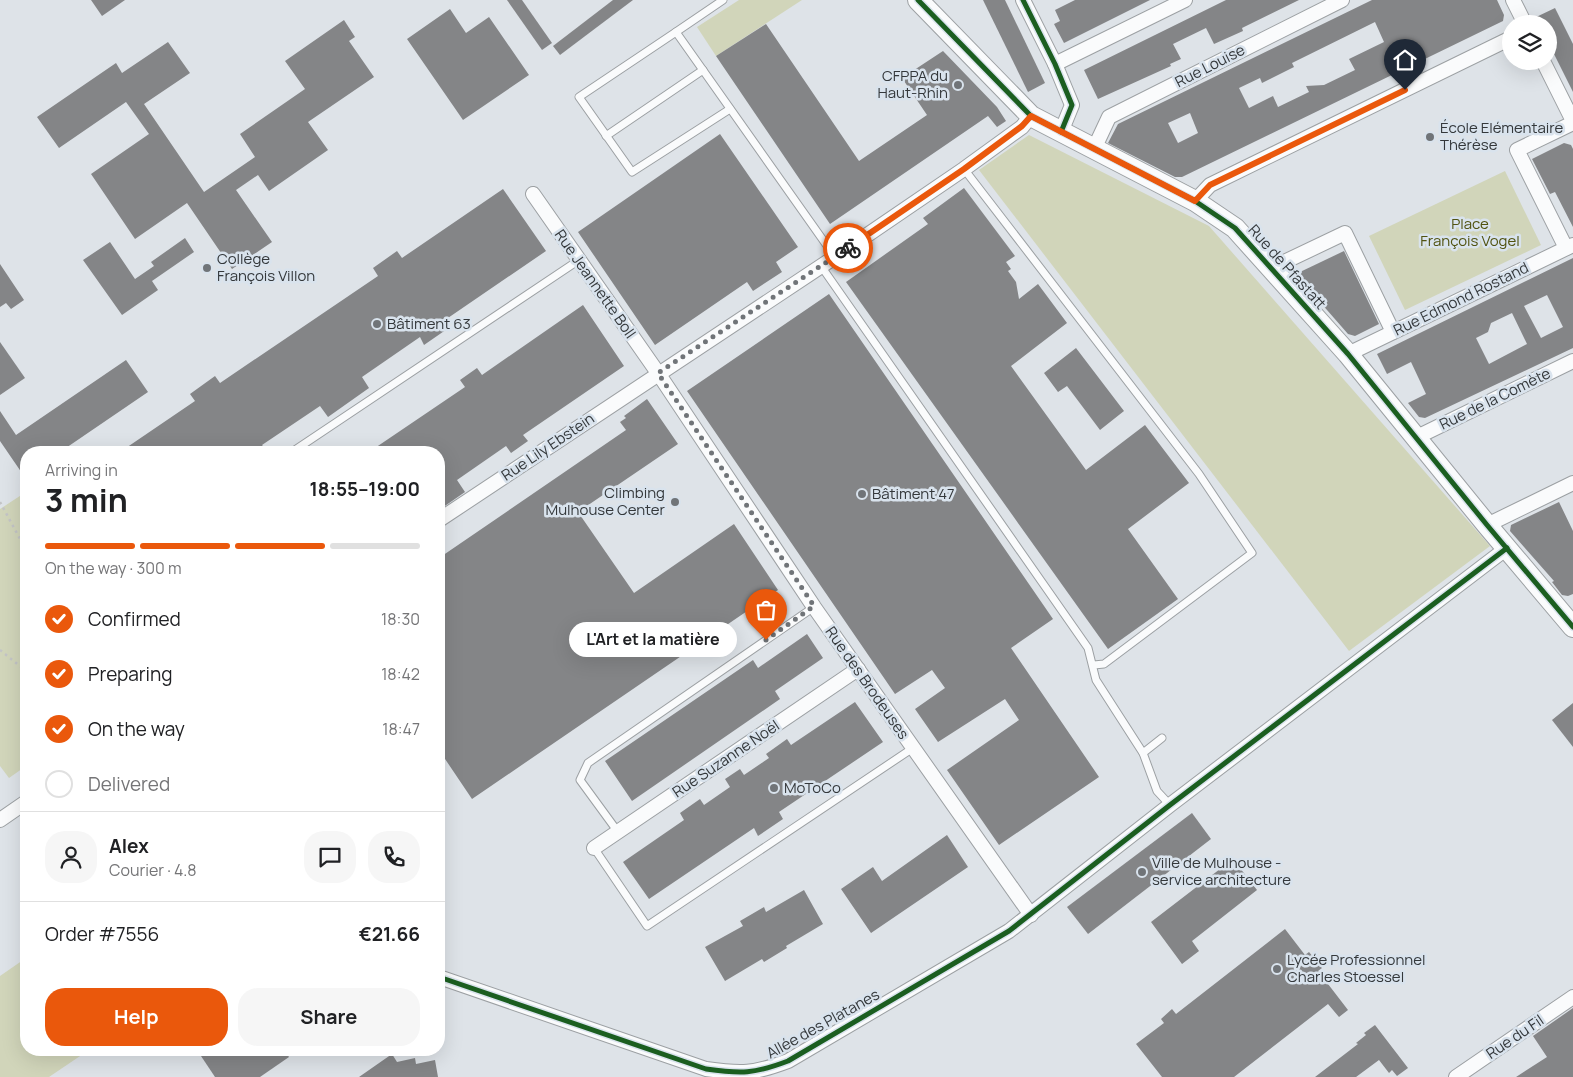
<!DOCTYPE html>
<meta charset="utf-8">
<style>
body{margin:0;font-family:Manrope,sans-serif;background:#f6f6f6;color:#202124;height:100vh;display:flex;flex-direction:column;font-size:19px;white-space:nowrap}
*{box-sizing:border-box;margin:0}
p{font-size:16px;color:#757577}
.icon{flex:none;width:28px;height:28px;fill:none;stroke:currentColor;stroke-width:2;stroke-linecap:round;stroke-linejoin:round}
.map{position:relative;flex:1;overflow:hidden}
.side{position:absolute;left:20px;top:446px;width:425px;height:610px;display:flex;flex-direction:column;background:#fff;border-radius:20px;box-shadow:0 5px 20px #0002}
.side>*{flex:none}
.fabs{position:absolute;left:1502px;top:15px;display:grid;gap:10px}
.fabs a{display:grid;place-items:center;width:55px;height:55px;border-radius:50%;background:#fff;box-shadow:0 5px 20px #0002;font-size:25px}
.pin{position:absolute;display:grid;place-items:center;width:42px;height:42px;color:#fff;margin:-51px -21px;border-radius:50% 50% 50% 0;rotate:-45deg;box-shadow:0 0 5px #0007}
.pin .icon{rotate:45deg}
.courier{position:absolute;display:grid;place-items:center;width:50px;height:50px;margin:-25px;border:4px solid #ea580c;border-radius:50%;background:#fff;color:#222;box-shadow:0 1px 6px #0007}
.bubble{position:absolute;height:35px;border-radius:18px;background:#fff;box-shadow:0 5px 20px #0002;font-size:16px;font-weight:700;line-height:35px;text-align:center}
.headline em{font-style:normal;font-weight:700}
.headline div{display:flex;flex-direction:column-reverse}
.headline{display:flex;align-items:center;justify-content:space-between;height:85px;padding:0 25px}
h1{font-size:32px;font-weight:700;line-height:38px}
.bar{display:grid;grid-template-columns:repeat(4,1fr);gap:8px 5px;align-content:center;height:60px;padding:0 25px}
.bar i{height:6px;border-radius:4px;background:#e0e0e0}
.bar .active{background:#ea580c}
.bar p{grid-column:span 4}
.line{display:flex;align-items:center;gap:12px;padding:0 25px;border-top:1px solid #e0e0e0}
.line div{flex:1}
.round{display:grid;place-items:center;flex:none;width:52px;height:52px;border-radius:20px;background:#f6f6f6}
ol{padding:0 25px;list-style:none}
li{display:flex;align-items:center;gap:15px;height:55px}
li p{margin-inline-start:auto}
li .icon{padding:5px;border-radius:50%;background:#ea580c;color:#fff;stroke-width:4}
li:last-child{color:#757577}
li i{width:28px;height:28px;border:2px solid #e0e0e0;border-radius:50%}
.cta{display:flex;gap:10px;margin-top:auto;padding:10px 25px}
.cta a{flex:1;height:58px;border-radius:20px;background:#ea580c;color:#fff;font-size:20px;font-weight:700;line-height:58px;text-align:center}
.cta a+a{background:#f6f6f6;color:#202124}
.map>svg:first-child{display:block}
.green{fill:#d1d5ba}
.building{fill:#848587;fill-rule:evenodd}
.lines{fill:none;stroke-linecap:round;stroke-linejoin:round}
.lane-casing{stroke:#9ca0a3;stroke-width:9}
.street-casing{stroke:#9ca0a3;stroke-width:16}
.secondary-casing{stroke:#9ca0a3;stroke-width:22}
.path{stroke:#c3c4c6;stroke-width:2.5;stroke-dasharray:2.5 4;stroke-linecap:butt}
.lane{stroke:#fafbfc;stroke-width:7}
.street{stroke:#fafbfc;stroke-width:14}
.secondary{stroke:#fafbfc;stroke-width:20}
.cycleway-casing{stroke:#d9e3ed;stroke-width:8}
.cycleway{stroke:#1b5e20;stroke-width:5}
.done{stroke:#707478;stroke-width:5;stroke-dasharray:0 9}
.route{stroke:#ea580c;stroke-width:6}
.poi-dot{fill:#707478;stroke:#d9e3ed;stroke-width:2}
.labels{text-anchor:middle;stroke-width:5;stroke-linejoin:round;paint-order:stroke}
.street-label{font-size:15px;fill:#34383b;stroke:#d9e3ed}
.poi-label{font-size:15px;fill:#34383b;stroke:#d9e3ed;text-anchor:start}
.park-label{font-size:15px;fill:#515311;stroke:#d9e3ed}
</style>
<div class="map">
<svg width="1573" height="1077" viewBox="0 0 1573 1077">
<rect width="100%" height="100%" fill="#dee3e8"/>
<g class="green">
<path d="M739 0H802L716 56 697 27Z"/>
<path d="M1029 135 1209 226 1490 546 1349 651 979 170Z"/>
<path d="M1505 171 1541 245 1405 310 1369 236Z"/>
<path d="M26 492V766L9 778 0 766V509Z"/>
<path d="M26 958V1050H89L49 1077H0V976Z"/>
</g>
<g class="building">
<path d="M91 0H125L102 16Z"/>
<path d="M507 0H522L552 43 542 50Z"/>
<path d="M613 0H633L560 55 553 46Z"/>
<path d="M983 0H1005L1045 83 1028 92Z"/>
<path d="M1075 0H1150L1064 43 1054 24 1060 21 1055 10Z"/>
<path d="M1226 0H1299L1242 28 1243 31 1214 44 1206 28 1173 44 1181 59 1170 64 1171 66 1098 99 1084 70Z"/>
<path d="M1372 0H1497L1504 15 1503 21 1182 177H1175L1108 143 1118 124ZM1375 22 1384 42 1349 59 1355 70 1324 85 1306 86 1309 92 1278 107 1273 96 1249 108 1239 88 1260 78 1262 83 1294 67 1292 63ZM1190 113 1198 133 1178 143 1168 123Z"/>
<path d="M1555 8 1573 44V92L1549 44V24H1534L1532 19Z"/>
<path d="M450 9 466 33 489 17 529 75 463 120 407 39Z"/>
<path d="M344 20 355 37 349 41 374 77 308 122 328 150 269 191 258 175 236 190 272 242 232 269 187 203 135 239 91 174 149 134 126 102 59 148 37 117 116 63 122 73 168 42 190 73 144 104 204 192 255 157 240 134 305 89 285 61Z"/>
<path d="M766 24 859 161 927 115 902 78 943 51 997 107 1006 121 997 127 988 116 830 224 716 56Z"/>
<path d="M720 134 798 247 776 262 782 272 753 291 747 282 655 345 578 232Z"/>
<path d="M1564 143 1571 145 1573 149V227L1555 192 1550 194 1532 159Z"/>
<path d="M964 188 1015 256 1006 262 1011 269 1008 271 1016 282 1019 299 1038 284 1067 323 1011 366 1086 470 1145 425 1189 483 1128 529 1178 599 1108 649 846 282 928 224 923 218Z"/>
<path d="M503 189 546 251 445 320 450 327 424 345 420 337 362 377 369 388 328 417 320 406 262 445 268 452H120L195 401 190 394 215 376 220 383 378 276 373 268 397 251 402 258Z"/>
<path d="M185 238 194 252 152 281 158 290 122 315 83 260 110 242 135 279 154 266 151 262Z"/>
<path d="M1344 251 1379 324 1355 336 1348 334 1299 278 1300 272Z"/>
<path d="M1573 258V348L1425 418 1419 417 1408 403 1426 394 1411 362 1387 374 1377 354ZM1547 295 1563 327 1541 338 1524 306ZM1512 313 1527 344 1489 364 1476 338 1488 332 1491 323Z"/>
<path d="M0 264 24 300 11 309 6 303 0 307Z"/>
<path d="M829 294 1053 619 1011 648 1099 777 999 845 947 770 1019 720 1005 699 938 742 915 709 945 688 932 670 895 694 687 391Z"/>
<path d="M583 305 624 366 523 435 528 441 511 453 506 446 457 480 465 492 439 510V452H369L465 387 460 380 477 368 482 375Z"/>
<path d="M0 342 25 378 0 395Z"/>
<path d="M1076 348 1124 411 1100 430 1067 386 1058 392 1044 373Z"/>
<path d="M126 360 148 392 60 452H26V479L0 441V411L16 435Z"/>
<path d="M647 399 678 444 578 512 634 593 734 524 778 590 472 799 439 750V558L626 430 620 422 626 418 624 416Z"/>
<path d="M1559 502 1573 531V594L1568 596 1562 595 1552 582 1554 581 1510 531 1511 525Z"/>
<path d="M807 634 823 658 775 691 780 699 632 801 605 761 753 660 758 668Z"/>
<path d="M855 702 883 742 779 812 783 819 758 836 754 828 649 899 623 862 684 820 680 813 700 799 704 805 730 787 725 779 740 769 744 775 769 758 766 754 787 739 791 745Z"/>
<path d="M1573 703V747L1552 720Z"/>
<path d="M1192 813 1211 839 1088 934 1067 907Z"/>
<path d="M947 835 968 867 871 933 841 889 873 867 882 881Z"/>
<path d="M1233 859 1257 890 1192 941 1199 951 1182 964 1151 922Z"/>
<path d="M804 890 823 924 786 946 787 948 764 962 762 959 725 981 705 947 743 926 740 921 764 907 766 912Z"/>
<path d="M1285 929 1305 955 1309 952 1322 968 1318 971 1348 1010 1339 1017 1328 1004 1234 1077H1162L1136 1044 1164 1023 1161 1019 1172 1009 1176 1014Z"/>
<path d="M1573 1008V1077H1516L1547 1057 1533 1036Z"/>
<path d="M1375 1025 1408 1068 1397 1076 1392 1070 1389 1073 1379 1060 1356 1077H1315L1358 1044 1356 1043 1366 1035 1364 1033Z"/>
<path d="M197 1050H284L289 1057 260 1077H215Z"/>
<path d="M392 1054 397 1062 415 1058 416 1064 435 1060 438 1077H359Z"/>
</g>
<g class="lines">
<defs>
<g id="lane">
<path d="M723 0 676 32 835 257"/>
<path d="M676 32 579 97 632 172 730 109"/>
<path d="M606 136 703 70"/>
<path d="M964 169 1199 474 1252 553 1104 664 1094 665"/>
<path d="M821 266 1088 648 1096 680 1143 753 1157 791 1170 805"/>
<path d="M292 452 579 260"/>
<path d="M1143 753 1162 738"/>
<path d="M618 832 580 780 588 763 814 607"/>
<path d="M594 848 647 926 913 748"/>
</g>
<g id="street">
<path d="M1023 0 1055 64 1072 105 1061 132"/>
<path d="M1513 0 1525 24"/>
<path d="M1543 61 1573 121"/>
<path d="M1055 64 1185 0"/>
<path d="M1094 149 1109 117 1342 0"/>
<path d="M533 194 658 373 814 607 1031 915"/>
<path d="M1195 201 1210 185 1511 38"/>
<path d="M1566 248 1517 150 1573 123"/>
<path d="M1274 270 1280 264 1345 233 1393 332"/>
<path d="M1348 354 1573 245"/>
<path d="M1417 437 1573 361"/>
<path d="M439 520 835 257 964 169 1022 127 1031 116"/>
<path d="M1487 525 1573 483"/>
<path d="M0 820 26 802"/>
<path d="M594 848 858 669"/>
<path d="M439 977 706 1069C741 1074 754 1074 788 1061L1009 931 1170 805 1507 548"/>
<path d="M1456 1077 1573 997"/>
</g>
<path id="secondary" d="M918 0 1031 116 1195 201 1235 228 1348 354 1487 525 1573 627"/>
</defs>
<use href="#lane" class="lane-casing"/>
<use href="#street" class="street-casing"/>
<use href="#secondary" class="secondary-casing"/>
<g class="path">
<path d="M0 502 26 550"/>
<path d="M26 604 24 606 26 612"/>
<path d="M0 650 26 671"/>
</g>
<use href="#lane" class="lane"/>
<use href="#street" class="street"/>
<use href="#secondary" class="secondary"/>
<defs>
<g id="cycleway">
<path d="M918 0 1031 116 1195 201 1235 228 1348 354 1487 525 1573 627"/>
<path d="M1023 0 1055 64 1072 105 1061 132"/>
<path d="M439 977 706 1069C741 1074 754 1074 788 1061L1009 931 1170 805 1507 548"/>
</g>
</defs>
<use href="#cycleway" class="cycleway-casing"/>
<use href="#cycleway" class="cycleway"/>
</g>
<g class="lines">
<path class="done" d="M766 640 814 606 658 373 848 248"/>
<path class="route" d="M848 248 964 169 1022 126 1031 116 1195 201 1210 185 1405 90"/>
</g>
<g class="poi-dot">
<circle cx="958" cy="85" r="5"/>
<circle cx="1430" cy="137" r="5"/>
<circle cx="207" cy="268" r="5"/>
<circle cx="377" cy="324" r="5"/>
<circle cx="862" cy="494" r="5"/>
<circle cx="675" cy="502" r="5"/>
<circle cx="774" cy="788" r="5"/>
<circle cx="1142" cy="872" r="5"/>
<circle cx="1277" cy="969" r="5"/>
</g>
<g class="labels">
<g class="street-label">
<text transform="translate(1210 66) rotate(-27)" y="5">Rue Louise</text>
<text transform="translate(1287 267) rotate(48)" y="5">Rue de Pfastatt</text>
<text transform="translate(595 284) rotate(55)" y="5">Rue Jeannette Boll</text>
<text transform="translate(1461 299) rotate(-26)" y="5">Rue Edmond Rostand</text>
<text transform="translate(1495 399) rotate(-26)" y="5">Rue de la Comète</text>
<text transform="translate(548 447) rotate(-34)" y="5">Rue Lily Ebstein</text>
<text transform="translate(867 683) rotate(55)" y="5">Rue des Brodeuses</text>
<text transform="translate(726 759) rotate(-34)" y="5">Rue Suzanne Noël</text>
<text transform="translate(823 1024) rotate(-29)" y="5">Allée des Platanes</text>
<text transform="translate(1515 1037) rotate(-34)" y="5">Rue du Fil</text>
</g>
<g class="poi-label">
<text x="948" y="81" text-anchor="end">CFPPA du<tspan x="948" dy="17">Haut-Rhin</tspan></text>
<text x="1440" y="133">École Elémentaire<tspan x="1440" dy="17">Thérèse</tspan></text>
<text x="217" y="264">Collège<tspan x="217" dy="17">François Villon</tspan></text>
<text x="387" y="329">Bâtiment 63</text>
<text x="665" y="498" text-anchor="end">Climbing<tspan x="665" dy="17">Mulhouse Center</tspan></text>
<text x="872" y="499">Bâtiment 47</text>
<text x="784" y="793">MoToCo</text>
<text x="1152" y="868">Ville de Mulhouse -<tspan x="1152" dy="17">service architecture</tspan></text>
<text x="1287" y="965">Lycée Professionnel<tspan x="1287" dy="17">Charles Stoessel</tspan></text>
</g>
<g class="park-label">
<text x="1470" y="229">Place<tspan x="1470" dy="17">François Vogel</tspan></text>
</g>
</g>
</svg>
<div class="fabs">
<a><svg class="icon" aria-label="layers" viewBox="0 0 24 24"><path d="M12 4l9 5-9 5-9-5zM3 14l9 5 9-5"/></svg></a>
</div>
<div class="pin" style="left:766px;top:640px;background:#ea580c"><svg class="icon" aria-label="bag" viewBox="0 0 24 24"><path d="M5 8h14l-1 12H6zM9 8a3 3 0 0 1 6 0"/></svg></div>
<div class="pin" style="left:1405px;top:90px;background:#1f2937"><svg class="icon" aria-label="home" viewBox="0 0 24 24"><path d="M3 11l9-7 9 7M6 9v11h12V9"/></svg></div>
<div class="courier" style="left:848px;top:248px"><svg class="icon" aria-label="bike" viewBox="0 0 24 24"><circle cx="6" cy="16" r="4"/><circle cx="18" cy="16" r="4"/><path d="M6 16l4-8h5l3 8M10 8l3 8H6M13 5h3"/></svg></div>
<div class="bubble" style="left:569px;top:622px;width:168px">L'Art et la matière</div>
<section class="side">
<div class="headline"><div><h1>3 min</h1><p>Arriving in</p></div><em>18:55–19:00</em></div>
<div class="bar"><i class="active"></i><i class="active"></i><i class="active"></i><i></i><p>On the way · 300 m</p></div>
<ol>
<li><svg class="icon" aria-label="check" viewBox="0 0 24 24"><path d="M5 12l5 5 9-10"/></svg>Confirmed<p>18:30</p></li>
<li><svg class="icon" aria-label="check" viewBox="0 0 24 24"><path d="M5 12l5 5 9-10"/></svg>Preparing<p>18:42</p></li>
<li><svg class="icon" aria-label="check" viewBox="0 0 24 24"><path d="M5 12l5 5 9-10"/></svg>On the way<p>18:47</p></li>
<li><i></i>Delivered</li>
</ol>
<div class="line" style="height:90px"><a class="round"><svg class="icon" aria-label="person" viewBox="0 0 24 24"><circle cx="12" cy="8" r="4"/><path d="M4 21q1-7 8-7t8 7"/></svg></a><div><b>Alex</b><p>Courier · 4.8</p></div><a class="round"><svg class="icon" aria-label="chat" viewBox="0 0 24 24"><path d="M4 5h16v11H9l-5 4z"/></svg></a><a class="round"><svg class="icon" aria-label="phone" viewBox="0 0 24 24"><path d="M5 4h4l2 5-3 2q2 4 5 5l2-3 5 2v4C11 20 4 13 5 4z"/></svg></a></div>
<div class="line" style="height:65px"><div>Order #7556</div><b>€21.66</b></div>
<div class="cta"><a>Help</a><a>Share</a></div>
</section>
</div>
